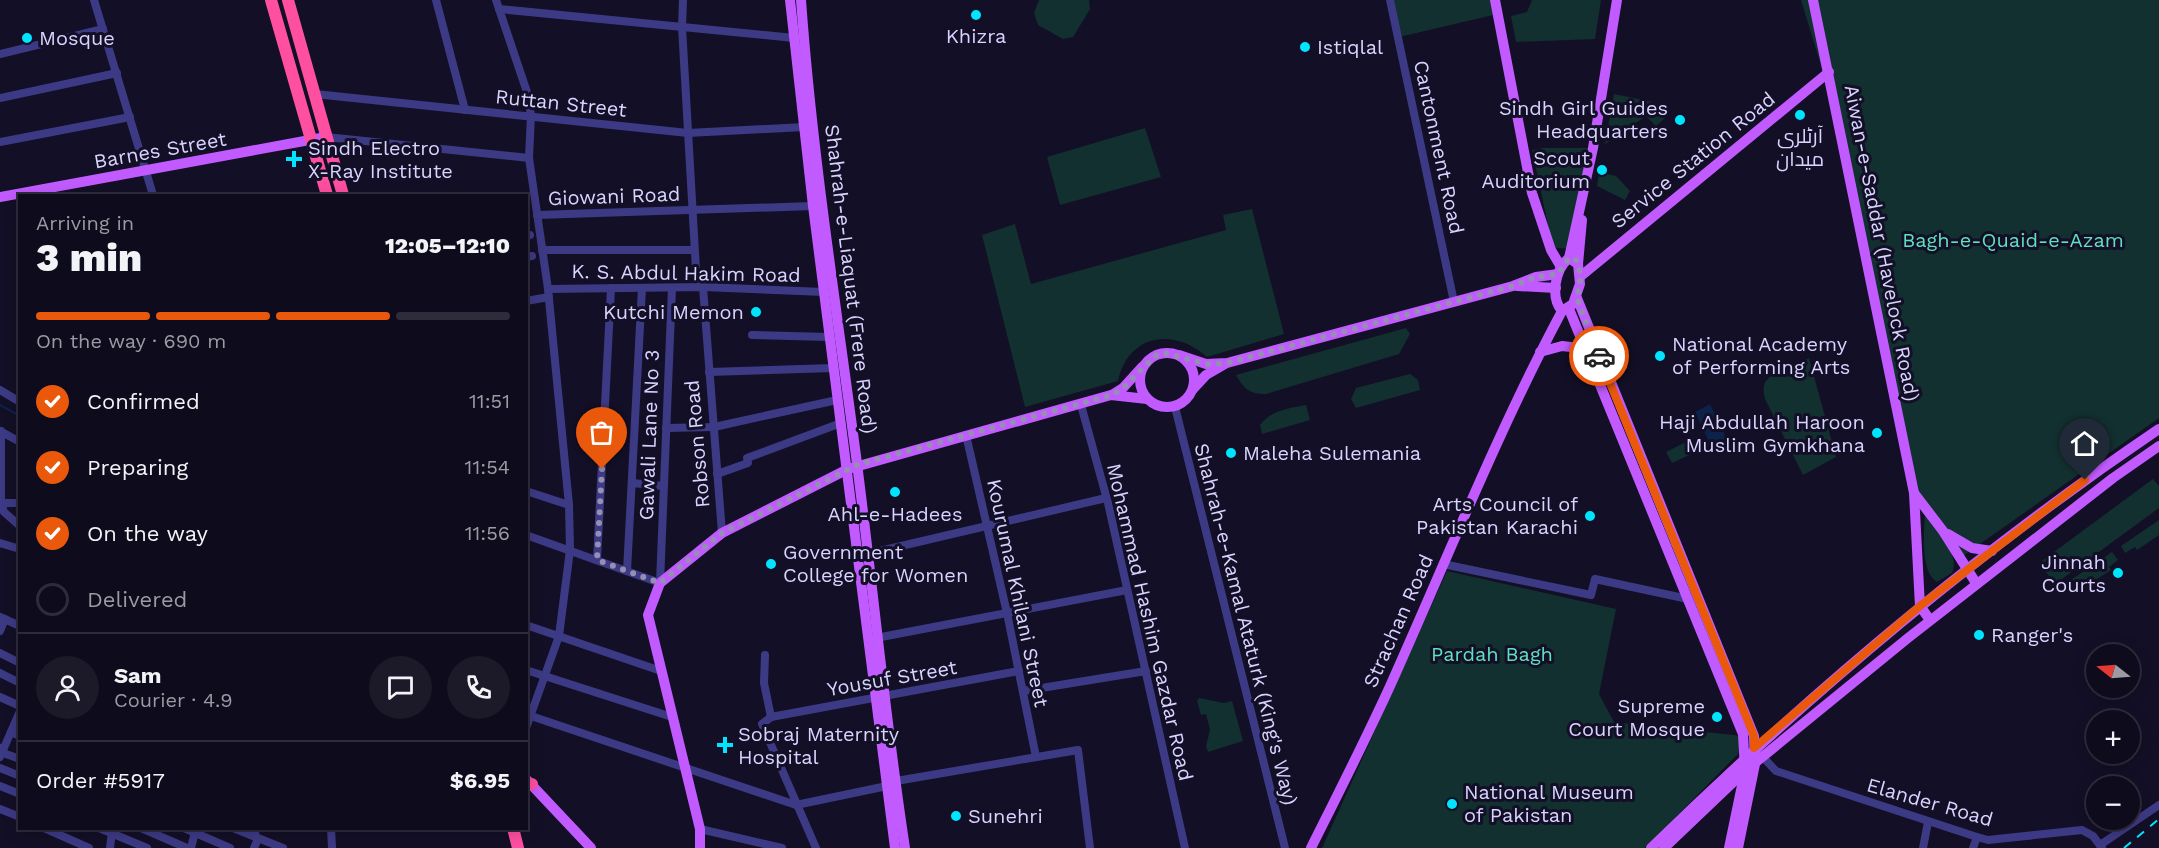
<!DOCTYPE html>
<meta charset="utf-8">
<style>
body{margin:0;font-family:"Work Sans",Cairo,sans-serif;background:#1c1929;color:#f1f3f6;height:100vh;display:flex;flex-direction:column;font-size:22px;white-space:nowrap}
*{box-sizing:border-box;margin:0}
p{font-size:20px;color:#9b9ba3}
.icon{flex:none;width:33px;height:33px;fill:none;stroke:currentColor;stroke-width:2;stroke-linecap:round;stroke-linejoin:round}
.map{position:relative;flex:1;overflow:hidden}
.panel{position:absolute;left:18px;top:194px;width:510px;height:636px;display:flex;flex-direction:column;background:#0e0b1c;border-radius:0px;box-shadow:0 3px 15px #0003,0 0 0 2px #2e2b3b}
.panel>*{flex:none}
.needle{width:39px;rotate:287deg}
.buttons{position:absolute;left:2086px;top:644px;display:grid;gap:12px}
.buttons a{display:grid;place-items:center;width:54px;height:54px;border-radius:50%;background:#0e0b1c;box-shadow:0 3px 15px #0003,0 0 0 2px #2e2b3b;font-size:30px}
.pin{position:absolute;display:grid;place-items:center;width:51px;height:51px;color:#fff;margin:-62px -26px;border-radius:50% 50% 50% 0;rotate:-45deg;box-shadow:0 0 6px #0007}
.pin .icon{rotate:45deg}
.courier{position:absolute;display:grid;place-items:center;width:60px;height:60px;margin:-30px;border:4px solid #ea580c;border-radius:50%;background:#fff;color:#222;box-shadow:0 2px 8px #0007}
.summary em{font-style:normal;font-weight:800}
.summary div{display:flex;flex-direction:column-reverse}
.summary{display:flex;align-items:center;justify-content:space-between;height:102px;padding:0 18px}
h1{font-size:39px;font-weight:800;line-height:45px}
.bar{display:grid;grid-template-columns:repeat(4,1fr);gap:9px 6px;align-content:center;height:72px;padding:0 18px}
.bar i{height:8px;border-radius:4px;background:#2e2b3b}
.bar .on{background:#ea580c}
.bar p{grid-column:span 4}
.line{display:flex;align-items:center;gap:15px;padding:0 18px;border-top:2px solid #2e2b3b}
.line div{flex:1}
.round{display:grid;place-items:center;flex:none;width:63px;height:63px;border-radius:32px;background:#1c1929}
ol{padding:0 18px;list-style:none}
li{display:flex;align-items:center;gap:18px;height:66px}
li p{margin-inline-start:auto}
li .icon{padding:6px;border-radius:50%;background:#ea580c;color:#fff;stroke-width:4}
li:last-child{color:#9b9ba3}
li i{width:33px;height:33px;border:3px solid #2e2b3b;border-radius:50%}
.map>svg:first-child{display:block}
.green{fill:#12302f}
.water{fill:#0c2248}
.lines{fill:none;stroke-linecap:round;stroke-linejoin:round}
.stream{stroke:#0c2248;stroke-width:2}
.minor{stroke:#3d3a85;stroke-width:8}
.major{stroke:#c25bff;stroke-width:10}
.highway{stroke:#ff4fa3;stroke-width:12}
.rail{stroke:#00e5ff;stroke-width:2;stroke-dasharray:9 8;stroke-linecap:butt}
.done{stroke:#948fb3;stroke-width:6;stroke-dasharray:0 10.8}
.route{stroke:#ea580c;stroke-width:8}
.poi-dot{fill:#00e5ff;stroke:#130f26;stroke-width:2}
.labels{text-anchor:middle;stroke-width:6;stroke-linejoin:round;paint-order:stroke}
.poi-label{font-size:20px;fill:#d9d4ff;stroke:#130f26;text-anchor:start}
.street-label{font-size:20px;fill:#d9d4ff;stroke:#130f26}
.park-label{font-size:20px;fill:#5fe0c0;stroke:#130f26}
</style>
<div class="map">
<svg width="2159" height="848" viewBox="0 0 2159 848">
<rect width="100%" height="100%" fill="#130f26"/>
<g class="green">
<path d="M1039 0H1089L1090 9 1073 37 1063 39 1038 25 1034 13Z"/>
<path d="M1390 0H1499L1502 13 1399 37Z"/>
<path d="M1532 0H1601L1595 39 1516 42 1511 16 1527 12Z"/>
<path d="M1801 0H2159V418L1960 558 1914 493 1839 125Z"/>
<path d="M1614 94 1653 102 1665 118 1656 126 1646 116 1605 144Z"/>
<path d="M1145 128 1161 177 1060 205 1047 157Z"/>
<path d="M1543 148H1593L1576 249 1553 248 1532 150Z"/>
<path d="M1599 172 1616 176 1630 191 1625 200 1597 186Z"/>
<path d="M1252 209 1284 334 1207 357C1174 327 1128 334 1118 381L1025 407 982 235 1015 224 1031 284 1226 230 1223 215Z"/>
<path d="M1406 328 1410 334 1399 354 1266 394C1249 394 1244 389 1236 375Z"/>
<path d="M1809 358 1836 457 1803 475 1765 399C1764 393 1762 386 1766 381 1774 370 1797 364 1809 358Z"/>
<path d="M1410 374 1418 380 1420 390 1356 408 1351 399 1356 388Z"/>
<path d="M1306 405 1310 420 1262 434 1260 425C1271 410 1290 408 1306 405Z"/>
<path d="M1692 439 1698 451 1672 463 1666 452Z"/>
<path d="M2153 479 2159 486V508L2055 584 2039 563Z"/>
<path d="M1925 514C1935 528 1961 554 1952 573L1937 582C1920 572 1924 531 1925 514Z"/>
<path d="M2159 520V535L2137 550 2135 547 2125 553 2121 546Z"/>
<path d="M2112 552 2118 560 2109 567 2111 570 2078 591 2075 587 2063 595 2062 586Z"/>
<path d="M1447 571 1616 609 1599 694 1614 722 1742 736 1738 754 1645 848H1322Z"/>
<path d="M1199 698 1224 703 1232 701 1243 741 1208 752 1206 746 1210 730 1206 714 1201 715 1197 701Z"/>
</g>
<path class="water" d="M1710 404 1728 442 1713 450 1695 412Z"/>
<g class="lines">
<path class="stream" d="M0 405 20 416"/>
<g class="minor">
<path d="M94 0 153 195"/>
<path d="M436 0 465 110"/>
<path d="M496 0 527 92 531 115 529 158 548 289 569 505 570 550 559 636 526 728"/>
<path d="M683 0 682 27 697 287"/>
<path d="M1390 0 1454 302"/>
<path d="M499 9 794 38"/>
<path d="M0 54 103 29"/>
<path d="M315 94 688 133 804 127"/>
<path d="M0 98 117 73"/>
<path d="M326 137 529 158"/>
<path d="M0 142 130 117"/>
<path d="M537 215 813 206"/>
<path d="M526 236 530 235"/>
<path d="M542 250H694"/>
<path d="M526 257 532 256"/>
<path d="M703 287 722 533"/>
<path d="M548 289 703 287 824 292"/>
<path d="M526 301 549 297"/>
<path d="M752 335 829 337"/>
<path d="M709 372 833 368"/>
<path d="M0 390 20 402"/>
<path d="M1081 405 1108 503 1185 848"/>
<path d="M1175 407 1285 848"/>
<path d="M666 428 714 427 837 400"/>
<path d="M0 431 20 442"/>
<path d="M1 431V503L4 512 20 526"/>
<path d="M966 435 1007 613 1036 757"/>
<path d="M717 474 748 463 747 458 841 423"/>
<path d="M632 483 664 486"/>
<path d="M526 491 569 505"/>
<path d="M0 503H20"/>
<path d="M526 535 660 583 672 288"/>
<path d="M0 543 20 549"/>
<path d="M867 554 1106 498"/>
<path d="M597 560 611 288"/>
<path d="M1443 564 1591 595 1595 579 1688 599"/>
<path d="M627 571 642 288"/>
<path d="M0 617 20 626"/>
<path d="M526 625 661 671"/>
<path d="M0 631 5 619"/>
<path d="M876 638 1127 590"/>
<path d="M0 653 20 663"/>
<path d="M765 655 764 683 771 717"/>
<path d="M526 670 672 717"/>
<path d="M0 673 20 683"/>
<path d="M1023 691 1146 671"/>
<path d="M0 697 20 706"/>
<path d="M531 716 796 805 887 786"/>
<path d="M11 732 20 736"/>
<path d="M0 748 6 754 20 759"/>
<path d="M1759 753 1776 771 1977 837 1988 840 2082 830 2093 836 2102 848"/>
<path d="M0 757 20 711"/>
<path d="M0 768 20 776"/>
<path d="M896 781 1078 750 1090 848"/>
<path d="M0 786 20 794"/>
<path d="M0 809 20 817"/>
<path d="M44 828 89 848"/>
<path d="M99 828 147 848"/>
<path d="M141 828 187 848"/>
<path d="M184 828 230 848"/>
<path d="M233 828 283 848"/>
<path d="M331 828 332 848"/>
<path d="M700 829 782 848"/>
<path d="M2100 845 2159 805"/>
<path d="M110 848 112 831"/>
<path d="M191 848 196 828"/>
<path d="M254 848 257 841 254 828"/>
<path d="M816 848 762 724 771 717 1019 671"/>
<path d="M1923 848 1928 822"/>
<path d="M1973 848 1977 837"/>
</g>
<g class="major">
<path d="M790 0 813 206 895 848"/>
<path d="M801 0C812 153 836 304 856 456 873 586 885 718 905 848"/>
<path d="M1495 0 1532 193 1551 250 1561 267"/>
<path d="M1813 0 1914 493 1920 606 1930 620"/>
<path d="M0 197 326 137"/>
<path d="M1569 258 1593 148 1617 0"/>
<path d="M1569 258 1578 264 1580 284 1573 304 1562 311C1550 297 1555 269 1569 258Z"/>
<path d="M1578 264 1582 220"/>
<path d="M1581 276 1829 72"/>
<path d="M1517 286 1556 288"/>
<path d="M1577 298 1754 736 1755 764 1738 848"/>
<path d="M1569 309 1743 734 1745 771 1729 848"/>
<path d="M1540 352 1562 346 1588 349"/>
<circle cx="1167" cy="380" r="27"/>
<path d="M1179 355 1206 364 1227 363 1513 286 1536 277 1558 274"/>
<path d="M1193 389 1206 375 1225 364"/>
<path d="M1112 395 1123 388 1142 367"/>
<path d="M1914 493 1943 531 1976 583"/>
<path d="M1948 534 1972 548 1992 551"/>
<path d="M526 779 591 848"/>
<path d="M700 848V829L648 615 660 583 722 533 848 469 1111 395 1147 399"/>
<path d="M1311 848C1338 794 1366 739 1391 684 1447 559 1498 431 1562 311"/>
<path d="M1651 848C1809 694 1977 552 2159 429"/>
<path d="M1664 848 1745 771 1908 638 2113 478 2159 446"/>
</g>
<g class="highway">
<path d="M271 0 327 195"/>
<path d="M288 0 343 195"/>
<path d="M526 786 532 784"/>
<path d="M513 828 518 848"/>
</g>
<path class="rail" d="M2124 848 2159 819"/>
</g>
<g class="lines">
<path class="done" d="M602 469 597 560 660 583 722 533 857 465 1112 395 1123 388 1155 356 1164 353 1206 364 1227 363 1513 286 1536 277 1558 274 1569 258 1576 260 1581 276 1577 298 1599 356"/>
<path class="route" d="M1599 356 1754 736V748L1920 606 2085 480"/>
</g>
<g class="poi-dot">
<circle cx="976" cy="15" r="6"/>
<circle cx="27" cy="38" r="6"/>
<circle cx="1305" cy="47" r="6"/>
<circle cx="1800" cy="115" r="6"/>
<circle cx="1680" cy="120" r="6"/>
<path d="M291 150h6v6h6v6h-6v6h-6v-6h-6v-6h6z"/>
<circle cx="1602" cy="170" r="6"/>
<circle cx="756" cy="312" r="6"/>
<circle cx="1660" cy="356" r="6"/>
<circle cx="1877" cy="433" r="6"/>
<circle cx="1231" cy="453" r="6"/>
<circle cx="895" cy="492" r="6"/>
<circle cx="1590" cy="516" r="6"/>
<circle cx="771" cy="564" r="6"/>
<circle cx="2118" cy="573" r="6"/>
<circle cx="1979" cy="635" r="6"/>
<circle cx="1717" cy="717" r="6"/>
<path d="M722 736h6v6h6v6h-6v6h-6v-6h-6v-6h6z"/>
<circle cx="1452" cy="804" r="6"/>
<circle cx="956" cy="816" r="6"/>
</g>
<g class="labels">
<g class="poi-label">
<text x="976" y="43" text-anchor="middle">Khizra</text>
<text x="39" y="45">Mosque</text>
<text x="1317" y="54">Istiqlal</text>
<text x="1668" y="115" text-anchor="end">Sindh Girl Guides<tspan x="1668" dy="23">Headquarters</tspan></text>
<text x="1800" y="143" text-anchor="middle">آرٹلری<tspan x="1800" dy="23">میدان</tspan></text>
<text x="308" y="155">Sindh Electro<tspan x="308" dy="23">X-Ray Institute</tspan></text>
<text x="1590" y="165" text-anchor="end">Scout<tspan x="1590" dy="23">Auditorium</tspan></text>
<text x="744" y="319" text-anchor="end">Kutchi Memon</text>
<text x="1672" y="351">National Academy<tspan x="1672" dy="23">of Performing Arts</tspan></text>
<text x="1865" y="429" text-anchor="end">Haji Abdullah Haroon<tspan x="1865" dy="23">Muslim Gymkhana</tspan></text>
<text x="1243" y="460">Maleha Sulemania</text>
<text x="1578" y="511" text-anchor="end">Arts Council of<tspan x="1578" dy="23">Pakistan Karachi</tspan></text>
<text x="895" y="521" text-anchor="middle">Ahl-e-Hadees</text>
<text x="783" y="559">Government<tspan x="783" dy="23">College for Women</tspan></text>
<text x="2106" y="569" text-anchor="end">Jinnah<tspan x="2106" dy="23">Courts</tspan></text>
<text x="1991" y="642">Ranger's</text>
<text x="1705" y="713" text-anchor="end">Supreme<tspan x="1705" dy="23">Court Mosque</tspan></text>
<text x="738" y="741">Sobraj Maternity<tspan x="738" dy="23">Hospital</tspan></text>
<text x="1464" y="799">National Museum<tspan x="1464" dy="23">of Pakistan</tspan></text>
<text x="968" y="823">Sunehri</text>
</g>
<g class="street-label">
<text transform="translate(561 103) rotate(6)" y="7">Ruttan Street</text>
<text transform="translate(1439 147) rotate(78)" y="7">Cantonment Road</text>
<text transform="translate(160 150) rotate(-10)" y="7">Barnes Street</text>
<text transform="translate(1693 160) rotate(-39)" y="7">Service Station Road</text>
<text transform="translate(614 196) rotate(-2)" y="7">Giowani Road</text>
<text transform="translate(1882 243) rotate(79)" y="7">Aiwan-e-Saddar (Havelock Road)</text>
<text transform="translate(686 273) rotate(1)" y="7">K. S. Abdul Hakim Road</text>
<text transform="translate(851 279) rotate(83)" y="7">Shahrah-e-Liaquat (Frere Road)</text>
<text transform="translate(649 435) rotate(-88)" y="7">Gawali Lane No 3</text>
<text transform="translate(697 444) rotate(-95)" y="7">Robson Road</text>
<text transform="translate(1018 593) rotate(78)" y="7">Kourumal Khilani Street</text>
<text transform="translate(1398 621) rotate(-66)" y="7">Strachan Road</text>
<text transform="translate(1150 622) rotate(77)" y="7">Mohammad Hashim Gazdar Road</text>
<text transform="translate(1246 624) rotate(76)" y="7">Shahrah-e-Kamal Ataturk (King's Way)</text>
<text transform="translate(892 678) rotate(-10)" y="7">Yousuf Street</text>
<text transform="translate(1930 802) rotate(16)" y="7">Elander Road</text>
</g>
<g class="park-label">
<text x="2013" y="247">Bagh-e-Quaid-e-Azam</text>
<text x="1492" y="661">Pardah Bagh</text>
</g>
</g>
</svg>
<div class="buttons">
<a><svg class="needle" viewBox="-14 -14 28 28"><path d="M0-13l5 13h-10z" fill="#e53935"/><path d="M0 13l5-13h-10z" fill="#9b9ba3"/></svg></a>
<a>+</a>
<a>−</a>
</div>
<div class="pin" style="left:602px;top:469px;background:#ea580c"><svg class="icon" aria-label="bag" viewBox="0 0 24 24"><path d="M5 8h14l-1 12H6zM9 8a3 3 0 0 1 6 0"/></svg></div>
<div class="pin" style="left:2085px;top:480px;background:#1f2937"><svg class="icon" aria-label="home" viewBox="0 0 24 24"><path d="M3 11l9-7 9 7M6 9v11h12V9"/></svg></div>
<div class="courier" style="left:1599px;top:356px"><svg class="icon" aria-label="car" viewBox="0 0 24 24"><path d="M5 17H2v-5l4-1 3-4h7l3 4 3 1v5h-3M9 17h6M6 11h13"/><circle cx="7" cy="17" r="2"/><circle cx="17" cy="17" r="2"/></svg></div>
<section class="panel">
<div class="summary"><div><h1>3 min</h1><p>Arriving in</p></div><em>12:05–12:10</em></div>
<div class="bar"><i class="on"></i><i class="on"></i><i class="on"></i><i></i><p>On the way · 690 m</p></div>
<ol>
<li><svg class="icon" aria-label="check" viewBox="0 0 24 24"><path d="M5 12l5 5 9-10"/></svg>Confirmed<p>11:51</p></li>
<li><svg class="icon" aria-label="check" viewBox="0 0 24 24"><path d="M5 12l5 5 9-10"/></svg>Preparing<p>11:54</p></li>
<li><svg class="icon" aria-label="check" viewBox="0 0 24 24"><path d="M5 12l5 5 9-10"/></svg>On the way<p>11:56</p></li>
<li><i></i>Delivered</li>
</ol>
<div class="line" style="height:108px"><a class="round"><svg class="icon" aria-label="person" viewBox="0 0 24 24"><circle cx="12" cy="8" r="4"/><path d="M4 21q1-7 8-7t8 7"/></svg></a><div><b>Sam</b><p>Courier · 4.9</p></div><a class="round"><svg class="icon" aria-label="chat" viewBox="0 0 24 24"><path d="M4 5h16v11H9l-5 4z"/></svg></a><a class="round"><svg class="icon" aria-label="phone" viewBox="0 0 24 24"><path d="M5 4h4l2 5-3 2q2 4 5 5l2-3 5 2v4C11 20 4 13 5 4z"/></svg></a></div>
<div class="line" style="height:78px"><div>Order #5917</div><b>$6.95</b></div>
</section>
</div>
